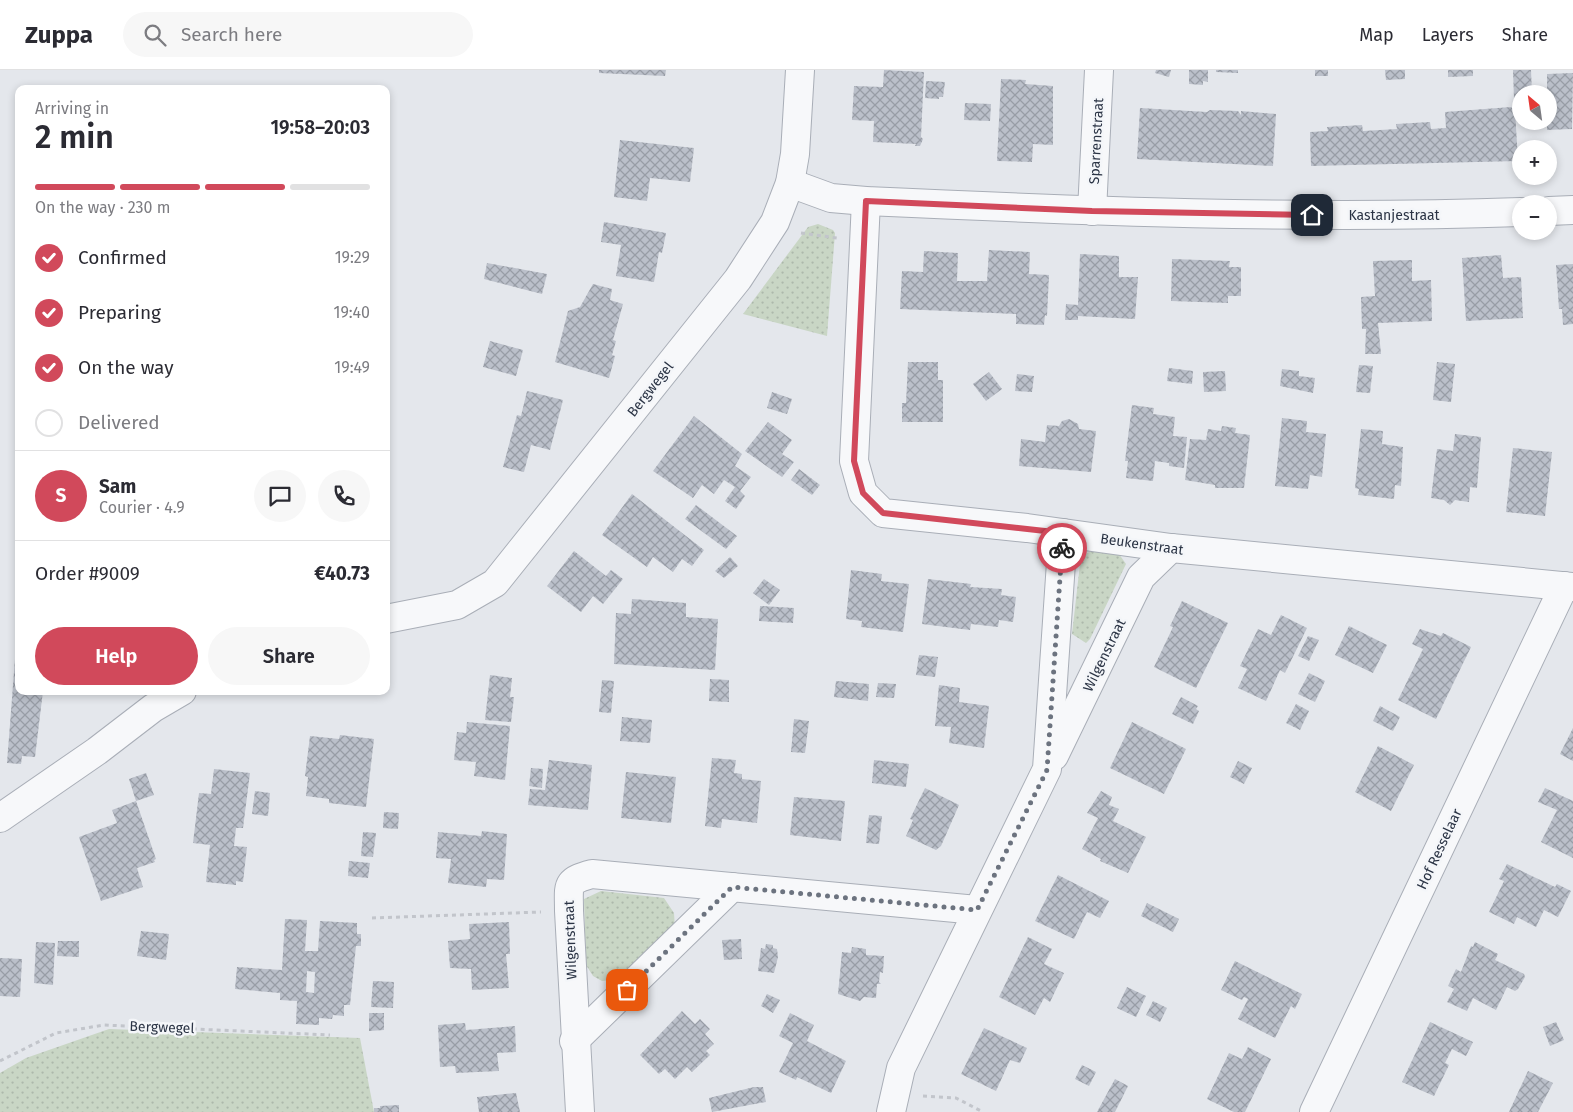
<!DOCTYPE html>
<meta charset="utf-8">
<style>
body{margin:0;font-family:"Fira Sans",sans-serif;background:#f7f7f7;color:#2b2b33;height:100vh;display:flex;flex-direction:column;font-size:19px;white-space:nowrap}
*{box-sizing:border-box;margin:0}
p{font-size:16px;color:#7c7c81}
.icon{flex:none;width:28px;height:28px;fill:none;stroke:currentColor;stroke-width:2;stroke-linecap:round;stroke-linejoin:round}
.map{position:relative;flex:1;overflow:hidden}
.side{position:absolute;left:15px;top:15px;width:375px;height:610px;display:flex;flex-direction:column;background:#fff;border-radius:10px;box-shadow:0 2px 8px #0003}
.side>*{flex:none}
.needle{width:32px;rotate:331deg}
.tools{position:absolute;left:1512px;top:15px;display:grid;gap:10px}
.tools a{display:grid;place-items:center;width:45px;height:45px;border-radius:50%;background:#fff;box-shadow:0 2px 8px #0003;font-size:25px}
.pin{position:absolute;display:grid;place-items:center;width:42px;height:42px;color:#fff;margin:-21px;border-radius:10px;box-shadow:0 2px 8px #0006}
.courier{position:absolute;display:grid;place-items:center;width:50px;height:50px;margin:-25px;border:4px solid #d1495b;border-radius:50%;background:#fff;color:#222;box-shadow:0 1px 6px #0007}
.overview em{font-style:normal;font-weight:600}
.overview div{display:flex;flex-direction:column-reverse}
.overview{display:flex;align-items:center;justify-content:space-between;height:85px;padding:0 20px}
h1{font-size:32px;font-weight:600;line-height:38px}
.bar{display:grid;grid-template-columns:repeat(4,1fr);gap:8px 5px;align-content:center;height:60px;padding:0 20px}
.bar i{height:6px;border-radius:4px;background:#e1e1e2}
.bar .on{background:#d1495b}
.bar p{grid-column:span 4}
.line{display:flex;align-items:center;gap:12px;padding:0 20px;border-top:1px solid #e1e1e2}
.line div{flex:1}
.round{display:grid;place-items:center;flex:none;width:52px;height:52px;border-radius:26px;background:#f7f7f7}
ol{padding:0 20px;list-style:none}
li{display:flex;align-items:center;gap:15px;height:55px}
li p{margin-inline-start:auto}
li .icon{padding:5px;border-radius:50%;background:#d1495b;color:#fff;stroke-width:4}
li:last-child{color:#7c7c81}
li i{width:28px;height:28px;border:2px solid #e1e1e2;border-radius:50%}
.cta{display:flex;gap:10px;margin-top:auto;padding:10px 20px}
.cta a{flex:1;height:58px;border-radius:30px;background:#d1495b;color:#fff;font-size:20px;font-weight:600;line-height:58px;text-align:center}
.cta a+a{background:#f7f7f7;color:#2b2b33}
header{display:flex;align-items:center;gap:30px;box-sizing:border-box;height:70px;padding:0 25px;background:#fff;border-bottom:1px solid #e1e1e2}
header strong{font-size:24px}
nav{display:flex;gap:28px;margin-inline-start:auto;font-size:18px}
.search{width:350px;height:45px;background:#f7f7f7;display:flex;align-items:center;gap:12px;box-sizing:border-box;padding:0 18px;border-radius:28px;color:#7c7c81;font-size:19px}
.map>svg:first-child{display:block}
.grass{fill:url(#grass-dots)}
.building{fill:url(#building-cross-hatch);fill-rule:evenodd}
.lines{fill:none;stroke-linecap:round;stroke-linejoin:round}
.minor-casing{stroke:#a9aeb7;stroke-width:30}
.path{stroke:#c2c5cb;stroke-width:3;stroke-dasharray:4 4;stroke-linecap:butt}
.minor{stroke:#f7f8fa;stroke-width:28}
.done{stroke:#6c737f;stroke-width:5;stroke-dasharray:0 9}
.route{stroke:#d1495b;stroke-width:6}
.labels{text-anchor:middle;stroke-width:5;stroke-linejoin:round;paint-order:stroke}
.street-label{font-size:14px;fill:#2b3445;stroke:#f4f6f9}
</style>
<header>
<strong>Zuppa</strong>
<div class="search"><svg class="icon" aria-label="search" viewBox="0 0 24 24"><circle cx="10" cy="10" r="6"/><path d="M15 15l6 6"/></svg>Search here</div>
<nav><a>Map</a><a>Layers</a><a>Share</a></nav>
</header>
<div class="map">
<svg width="1573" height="1042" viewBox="0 0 1573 1042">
<defs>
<pattern id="grass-dots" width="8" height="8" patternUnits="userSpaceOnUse" patternTransform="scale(1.25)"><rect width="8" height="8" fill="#c9d6c5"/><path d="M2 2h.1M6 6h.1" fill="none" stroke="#adb8ab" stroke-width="1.8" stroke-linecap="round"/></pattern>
<pattern id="building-cross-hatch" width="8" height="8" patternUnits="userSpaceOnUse" patternTransform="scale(1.25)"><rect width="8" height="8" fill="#bbc0ca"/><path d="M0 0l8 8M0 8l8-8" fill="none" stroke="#989da6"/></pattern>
</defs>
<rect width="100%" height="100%" fill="#e4e7ec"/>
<g class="grass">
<path d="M818 154 833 160 835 163 827 266 743 244 808 157Z"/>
<path d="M1094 480 1119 484 1126 494 1090 569 1086 573 1072 564 1080 494 1087 483Z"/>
<path d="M601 821 664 828 674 843 675 860 621 909 602 911 593 906 586 895 584 829Z"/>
<path d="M109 959 360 968 374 1042H0V1003L26 988Z"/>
</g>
<g class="building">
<path d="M599 0H666L665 6 599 3Z"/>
<path d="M884 0 924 2 921 67 923 69 920 76H915L916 74 873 72 874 51 852 50 854 16 883 17Z"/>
<path d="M1156 0H1171L1169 7 1155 3Z"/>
<path d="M1189 0H1208V12L1203 11V15L1189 14Z"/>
<path d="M1216 0H1238V3L1216 2Z"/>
<rect x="1315" y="0" width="13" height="6"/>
<path d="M1385 0H1405V9L1386 10Z"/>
<path d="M1448 0H1473V6L1448 7Z"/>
<path d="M1513 0H1531L1532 24H1521V28L1514 29Z"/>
<path d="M1573 3 1572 59 1547 60V4Z"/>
<path d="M1001 9 1026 10 1025 14 1053 16V75L1033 74 1032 92 997 91Z"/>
<path d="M926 11 945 12 943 27H939V29L925 28Z"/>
<path d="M965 33 991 34 990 51 964 50Z"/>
<path d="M1511 37 1515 40 1518 91 1311 96 1310 62 1328 61 1327 57 1362 55 1363 61 1397 59 1396 54 1430 52 1431 59 1446 58 1445 42Z"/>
<path d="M1140 38 1207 42 1210 40 1238 41 1241 45V41L1276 44 1273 96 1137 89Z"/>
<path d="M620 70 694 78 690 112 650 108 647 131 614 127Z"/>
<path d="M604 152 666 163 662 183 659 182 654 212 616 206 621 175 601 172Z"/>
<path d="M989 180 1030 182 1029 204 1049 205 1047 246 1045 245 1044 255 1016 254V244L900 239 902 201 923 202 924 181 958 183 957 211H987Z"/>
<path d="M1080 184 1119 186V207H1138L1135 249 1078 246V250H1065L1066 234 1078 235Z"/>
<path d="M1501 185 1503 208 1521 207 1523 248 1466 251 1462 188Z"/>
<path d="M1172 189 1230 191 1229 197H1241V226H1228V233L1171 231Z"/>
<path d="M1412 190V211L1431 210 1432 251 1378 253 1381 284H1365L1366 259H1362L1361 227 1375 226 1373 191Z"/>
<path d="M487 193 547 204 542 224 484 209Z"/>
<path d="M1573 194V254L1563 255 1562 239H1559L1556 195Z"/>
<path d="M593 214 612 219 610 230 623 234 613 270 616 271 612 285 615 286 609 308 555 292 568 241 580 237Z"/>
<path d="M490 271 523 280 516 306 483 297Z"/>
<path d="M908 292H938V310H943V352H902V333H906Z"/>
<path d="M1437 292 1455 294 1451 332 1433 330Z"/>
<path d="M1359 295 1373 296 1370 323 1356 322Z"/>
<path d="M1169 298 1193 301 1192 314 1167 311Z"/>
<path d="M1282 299 1299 301V306L1315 308 1313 323 1280 316Z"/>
<path d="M1225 301 1226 321 1204 322 1203 302Z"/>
<path d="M989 302 1002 319 986 331 973 314Z"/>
<path d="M1017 304 1034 306 1032 322 1015 321Z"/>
<path d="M527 321 563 330 550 380 531 375 524 402 503 397 517 345 521 346Z"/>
<path d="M772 322 792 329 787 344 767 338Z"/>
<path d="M1132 335 1154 338 1153 344 1175 347 1173 366 1187 367 1184 398 1169 396V393L1155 391 1153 411 1126 408 1128 391H1125Z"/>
<path d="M694 346 742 384 735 396 751 407 740 421 745 426 736 439 725 431 735 417 724 410 714 424 702 415 693 428 653 401Z"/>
<path d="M1282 348 1307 351 1306 362 1326 364 1322 407 1310 405 1308 419 1275 416Z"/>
<path d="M1069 349 1078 354 1079 359 1096 361 1091 402 1019 396 1021 369 1045 372 1047 355 1059 356 1062 351Z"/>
<path d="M768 352 792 370 782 384 794 392 782 407 745 381Z"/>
<path d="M1222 356 1236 358 1235 363 1250 365 1244 418H1215V415L1185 410 1190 369 1206 370 1208 359 1221 361Z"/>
<path d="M1361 359 1383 361 1382 374 1403 377 1401 416 1395 415 1394 429 1358 425 1359 419 1355 418Z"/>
<path d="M1455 364 1481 367 1477 418 1470 417 1469 432 1455 430 1450 435 1444 430 1431 428 1437 379 1453 381Z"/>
<path d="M1513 378 1552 382 1545 446 1506 442Z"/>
<path d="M799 399 820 415 812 425 791 410Z"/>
<path d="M632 424 704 480 692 496 682 489 673 502 653 487 647 497 602 465Z"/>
<path d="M696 435 737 466 726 479 685 449Z"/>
<path d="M574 481 606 506 611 500 623 509 603 534 593 526 581 542 547 516Z"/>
<path d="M730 487 738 496 724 508 715 501Z"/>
<path d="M851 500 882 504 881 511 909 514 903 562 861 557 862 551 846 549Z"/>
<path d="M764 509 780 520 769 535 753 523Z"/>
<path d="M928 509 971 514 970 517 1002 519 1001 525 1016 527 1013 552 999 550 998 557 971 554 970 560 922 554Z"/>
<path d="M632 529 686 533V547L718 549 715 600 614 594 616 543 631 544Z"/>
<path d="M1182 531 1228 553 1196 618 1154 597 1173 557 1170 556Z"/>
<path d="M760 536 794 538 793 553 759 551Z"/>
<path d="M1281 545 1307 558 1285 603 1280 600 1266 631 1238 618 1247 599 1240 596 1258 559 1271 565Z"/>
<path d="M1349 556 1387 575 1373 603 1335 585Z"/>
<path d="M1420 559 1441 566 1443 563 1471 577 1436 649 1398 630 1423 579 1412 574Z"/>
<path d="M1308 566 1319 570 1309 591 1298 586Z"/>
<path d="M16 576 19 577V621H43L35 687 22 686 21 694 7 693Z"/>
<path d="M919 585 938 587 935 607 916 605Z"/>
<path d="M1309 603 1325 611 1315 632 1298 624Z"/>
<path d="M490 605 512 608 510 627H514L511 652 485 650Z"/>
<path d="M710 609 729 610V632L709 631Z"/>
<path d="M602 610 614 611 611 643 599 642Z"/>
<path d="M836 611 869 614 868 631 834 627Z"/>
<path d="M878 613 896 614 894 628 876 627Z"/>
<path d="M939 615 960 618 959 632 989 636 984 678 949 673 951 657 935 656Z"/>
<path d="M1181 627 1198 636 1196 639 1199 641 1193 654 1172 644Z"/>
<path d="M1296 634 1309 641 1300 660 1286 653Z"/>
<path d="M1380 636 1400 647 1393 661 1373 651Z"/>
<path d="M622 647 652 650 650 673 620 671Z"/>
<path d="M794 649 809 651 805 683 791 682Z"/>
<path d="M467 652 510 656 505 710 474 706 476 692 454 690 457 662 466 663Z"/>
<path d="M1132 652 1186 679 1164 724 1110 698Z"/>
<path d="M1573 658V691L1560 684Z"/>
<path d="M340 665 374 669 366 737 329 733V729L306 726 308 707 305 706 310 666 339 669Z"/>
<path d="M1378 676 1414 695 1391 741 1355 722Z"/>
<path d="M712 688 736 690 734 703 742 704V709L761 711 757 753 722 749 721 758 705 756Z"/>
<path d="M549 690 592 695 588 740 528 735 530 719 545 720Z"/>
<path d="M874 690 909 694 906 717 872 713Z"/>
<path d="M1238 691 1252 698 1244 714 1230 707Z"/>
<path d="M531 698 543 699 542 718 529 716Z"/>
<path d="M214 699 250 703 243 758H236L234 776 247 777 243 812 236 811V815L206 812 210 775 193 773 199 723 211 724Z"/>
<path d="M626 702 676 707 671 753 621 748Z"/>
<path d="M146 703 154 725 136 731 156 789 154 790 155 792 137 798 143 817 101 831 79 767 117 753 112 740 136 731 129 709Z"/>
<path d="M925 718 959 735 941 776 936 780 906 766 913 750 910 749Z"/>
<path d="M1545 718 1573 731V788L1541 772 1557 740 1538 732Z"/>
<path d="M255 721 270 723 268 746 252 744Z"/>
<path d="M1101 721 1112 727 1109 735 1119 739 1113 751 1146 767 1128 803 1100 791 1101 789 1082 779 1098 748 1087 743Z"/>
<path d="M794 727 845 731 841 771 790 765Z"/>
<path d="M384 742 399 743 398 759 383 758Z"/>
<path d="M869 745 882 746 879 774 866 773Z"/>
<path d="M482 761 507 764 504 810 487 809 486 817 448 813 451 789 436 788 438 762 481 766Z"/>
<path d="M363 762 376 763 373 787 361 786Z"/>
<path d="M349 791 370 793 368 808 348 806Z"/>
<path d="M1507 794 1555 817 1557 814 1571 821 1558 847 1544 840 1536 857 1517 847 1514 854 1489 842 1504 811 1499 809Z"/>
<path d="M1058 805 1109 831 1100 848 1087 842 1074 869 1035 851Z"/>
<path d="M1147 833 1179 849 1173 862 1141 846Z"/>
<path d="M285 849 307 850 305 881H318L320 851 357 853V864H361V876H356L350 935H344V946L333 945 332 949 319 948V955L296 954 297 931 280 930V923L235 919 237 897 282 900ZM307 901 315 902 314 923 306 922Z"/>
<path d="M509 852 510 884H506L509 918 472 920 471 899 450 898 448 871 470 869 469 854Z"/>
<path d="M141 861 169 864 166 890 137 886Z"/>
<path d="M1028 867 1052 879 1044 894 1064 903 1050 932 1044 928 1035 945 999 927Z"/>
<path d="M741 869 742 889 724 890 722 870Z"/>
<path d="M58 871H79V887L57 886Z"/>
<path d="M36 872 55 873 53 915 34 913Z"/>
<path d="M1475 872 1498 884 1495 890 1524 904 1525 907 1518 919 1515 921 1507 917 1496 940 1473 928 1467 941 1447 932 1454 919 1448 916 1456 899 1461 902 1471 876 1473 877Z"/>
<path d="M766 874 773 875V878L777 879 778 887 774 903 758 901 761 878 765 879Z"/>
<path d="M852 877 866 879V885L884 886 883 903 880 902 879 912 881 914H877L876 928 864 927 860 931 838 924 842 882 851 883Z"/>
<path d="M0 888 22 889 20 927 0 926Z"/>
<path d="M1235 891 1302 924 1295 939 1291 936 1275 968 1238 949 1248 929 1244 927 1242 930 1221 920Z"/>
<path d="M373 911 394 912 393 938 371 937Z"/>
<path d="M1127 917 1146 926 1136 947 1117 938Z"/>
<path d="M767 924 780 930 773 943 761 936Z"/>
<path d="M1153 931 1167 938 1160 952 1146 945Z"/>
<path d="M682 941 695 954 700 949 710 959 705 964 714 974 706 981 710 985 692 1002 687 997 675 1009 665 999 659 1004 640 985Z"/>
<path d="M369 943H384V960L369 961Z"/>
<path d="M790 943 814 955 807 971 846 991 831 1023 797 1007 796 1010 779 1002 793 973 779 966Z"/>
<path d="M1430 952 1473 972 1466 986 1452 979 1445 993 1449 995 1434 1026 1402 1012Z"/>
<path d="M1556 952 1564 970 1550 976 1543 957Z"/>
<path d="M465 953 466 960 515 956 516 982 497 983 499 1001 456 1003 455 996 440 997 438 955Z"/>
<path d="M984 958 1027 978 1020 993 1010 990 996 1021 961 1004Z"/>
<path d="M1248 977 1271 989 1245 1042H1234L1207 1029 1229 983 1242 989Z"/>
<path d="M1082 995 1096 1002 1089 1016 1075 1009Z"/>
<path d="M1528 1001 1553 1013 1538 1042H1509Z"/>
<path d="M1115 1009 1128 1016 1115 1042H1097Z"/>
<path d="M754 1017H763L766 1032 712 1042 709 1028Z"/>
<path d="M516 1023 520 1042H479L477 1027Z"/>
<path d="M399 1035V1042H374V1038H380V1036Z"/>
</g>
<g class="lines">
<defs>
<g id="minor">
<path d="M790 113 831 128 866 131C1084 141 1303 150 1521 142"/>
<path d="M866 131 854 391 863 423 883 443 1027 458 1171 478 1573 517"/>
<path d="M1092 141 1099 0"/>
<path d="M1549 141 1573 140"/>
<path d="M386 549 457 535 495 513 738 209 775 152 790 113 795 84 800 0"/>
<path d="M1054 686 1141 507 1171 478"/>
<path d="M0 748 97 681 153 638 182 621"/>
<path d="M574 971 732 817"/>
<path d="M580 1042 569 841C569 815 565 811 592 804L977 840"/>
<path d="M891 1042 901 998 1047 699 1063 463"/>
<path d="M1314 1042 1564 516"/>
</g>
</defs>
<use href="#minor" class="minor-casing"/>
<g class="path">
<path d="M801 163 837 168"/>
<path d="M372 848 541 842"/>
<path d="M0 991 56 963 104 955 330 965"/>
<path d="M923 1026 956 1028 983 1042"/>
</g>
<use href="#minor" class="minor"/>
</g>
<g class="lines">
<path class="done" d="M627 920 732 817 977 840 1047 700 1062 478"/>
<path class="route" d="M1062 478 1063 463 883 443 863 423 854 391 866 131 1092 141 1312 145"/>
</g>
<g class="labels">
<g class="street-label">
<text transform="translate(1096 71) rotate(-87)" y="5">Sparrenstraat</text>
<text x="1394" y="150">Kastanjestraat</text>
<text transform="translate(650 319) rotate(-52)" y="5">Bergwegel</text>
<text transform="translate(1142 474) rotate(8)" y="5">Beukenstraat</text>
<text transform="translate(1104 585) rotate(-64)" y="5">Wilgenstraat</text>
<text transform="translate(1439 779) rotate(-65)" y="5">Hof Resselaar</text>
<text transform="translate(570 870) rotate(-92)" y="5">Wilgenstraat</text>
<text transform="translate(162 957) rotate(2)" y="5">Bergwegel</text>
</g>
</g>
</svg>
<div class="tools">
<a><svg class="needle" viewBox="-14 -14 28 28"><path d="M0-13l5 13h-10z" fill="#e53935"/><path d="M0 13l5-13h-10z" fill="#7c7c81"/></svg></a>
<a>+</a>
<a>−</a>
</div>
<div class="pin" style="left:627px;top:920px;background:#ea580c"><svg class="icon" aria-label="bag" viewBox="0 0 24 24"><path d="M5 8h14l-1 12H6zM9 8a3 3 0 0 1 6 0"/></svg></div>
<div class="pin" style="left:1312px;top:145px;background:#1f2937"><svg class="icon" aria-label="home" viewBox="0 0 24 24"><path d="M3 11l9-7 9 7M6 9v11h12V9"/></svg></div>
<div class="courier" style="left:1062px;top:478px"><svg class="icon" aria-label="bike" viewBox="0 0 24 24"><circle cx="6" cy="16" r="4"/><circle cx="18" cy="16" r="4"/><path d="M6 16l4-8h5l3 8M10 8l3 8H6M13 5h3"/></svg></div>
<section class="side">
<div class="overview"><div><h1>2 min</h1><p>Arriving in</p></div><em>19:58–20:03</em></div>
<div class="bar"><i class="on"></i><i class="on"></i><i class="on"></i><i></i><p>On the way · 230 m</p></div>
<ol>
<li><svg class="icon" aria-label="check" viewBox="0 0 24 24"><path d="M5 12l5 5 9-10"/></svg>Confirmed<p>19:29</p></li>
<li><svg class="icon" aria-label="check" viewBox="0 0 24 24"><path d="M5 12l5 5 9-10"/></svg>Preparing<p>19:40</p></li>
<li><svg class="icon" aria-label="check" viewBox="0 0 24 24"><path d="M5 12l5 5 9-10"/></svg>On the way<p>19:49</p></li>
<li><i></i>Delivered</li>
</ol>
<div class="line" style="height:90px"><b class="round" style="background:#d1495b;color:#fff">S</b><div><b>Sam</b><p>Courier · 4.9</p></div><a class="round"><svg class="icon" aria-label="chat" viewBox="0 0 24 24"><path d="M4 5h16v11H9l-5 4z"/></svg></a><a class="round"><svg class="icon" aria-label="phone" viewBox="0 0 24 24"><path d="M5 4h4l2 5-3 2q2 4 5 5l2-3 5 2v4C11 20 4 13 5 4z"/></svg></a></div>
<div class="line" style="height:65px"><div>Order #9009</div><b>€40.73</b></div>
<div class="cta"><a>Help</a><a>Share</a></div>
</section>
</div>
